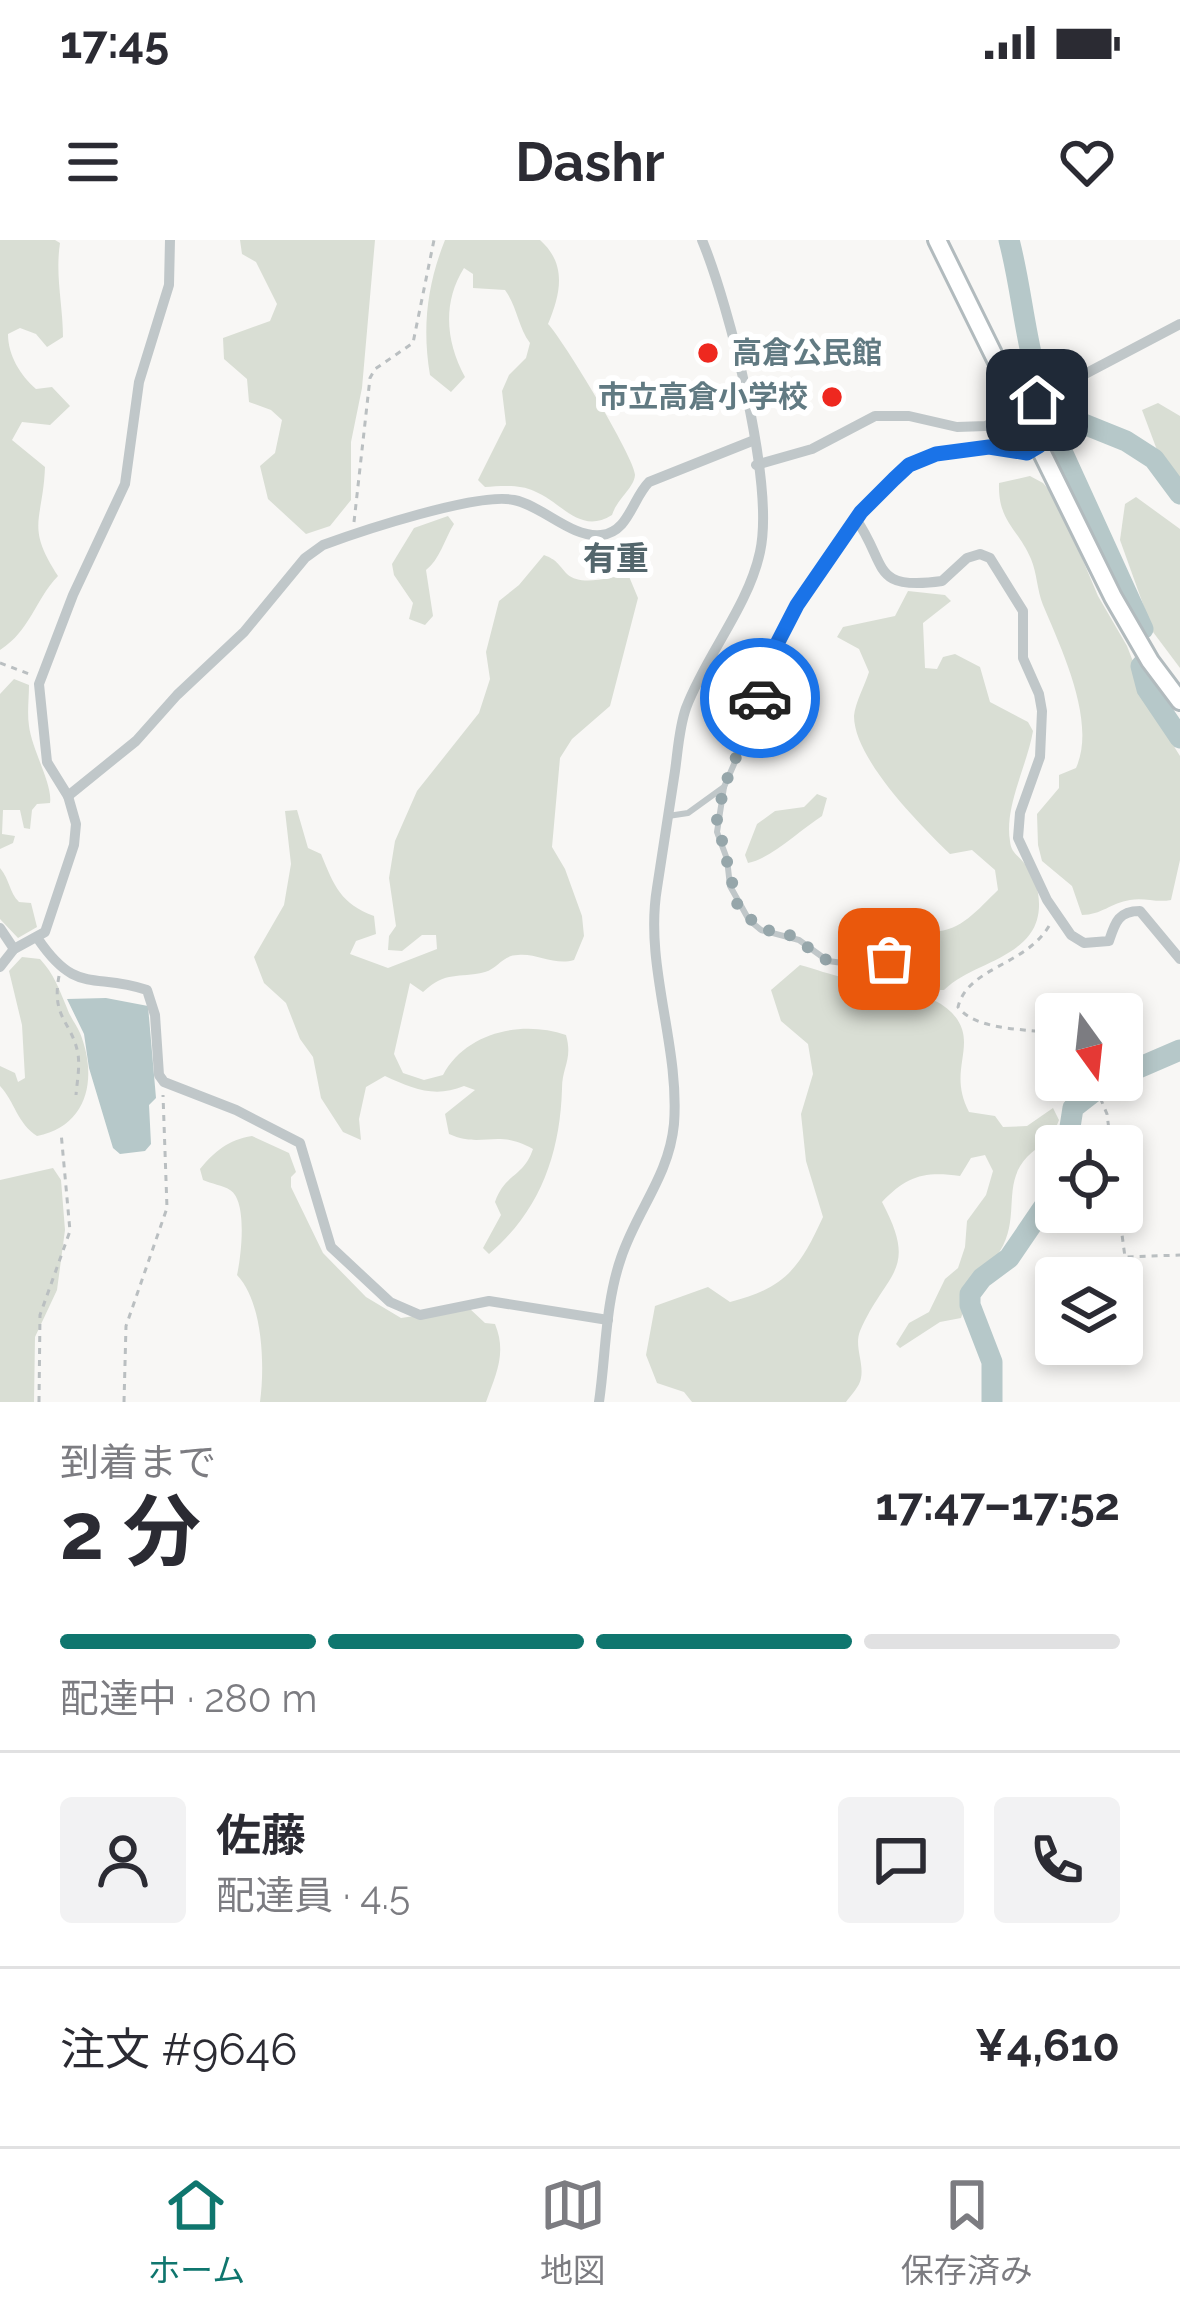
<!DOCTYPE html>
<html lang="ja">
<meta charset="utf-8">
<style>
body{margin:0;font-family:Raleway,"Noto Sans JP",sans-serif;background:#f2f2f3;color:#2b2b33;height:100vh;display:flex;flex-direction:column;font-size:45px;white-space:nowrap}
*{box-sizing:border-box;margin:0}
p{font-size:39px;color:#7c7c81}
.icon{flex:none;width:66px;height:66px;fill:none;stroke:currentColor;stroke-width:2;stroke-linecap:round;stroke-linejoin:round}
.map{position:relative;height:1162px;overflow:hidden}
.side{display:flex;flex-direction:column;background:#fff;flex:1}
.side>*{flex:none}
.needle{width:78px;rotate:165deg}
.tools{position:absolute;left:1035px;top:753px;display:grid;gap:24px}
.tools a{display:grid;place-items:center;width:108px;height:108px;border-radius:12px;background:#fff;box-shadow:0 6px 18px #0003;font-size:60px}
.pin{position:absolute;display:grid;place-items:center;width:102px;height:102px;color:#fff;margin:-51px;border-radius:24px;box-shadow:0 6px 18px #0006}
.courier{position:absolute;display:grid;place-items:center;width:120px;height:120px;margin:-60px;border:9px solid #1a73e8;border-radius:50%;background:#fff;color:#222;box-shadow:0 3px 15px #0007}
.overview em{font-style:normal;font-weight:700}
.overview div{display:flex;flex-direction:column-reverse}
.overview{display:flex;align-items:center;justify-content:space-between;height:204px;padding:0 60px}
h1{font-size:78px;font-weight:700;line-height:90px}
.bar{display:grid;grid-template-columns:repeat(4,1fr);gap:18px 12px;align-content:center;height:144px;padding:0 60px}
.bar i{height:15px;border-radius:9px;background:#e1e1e2}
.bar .active{background:#0f766e}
.bar p{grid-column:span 4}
.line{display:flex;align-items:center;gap:30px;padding:0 60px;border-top:3px solid #e1e1e2}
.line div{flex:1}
.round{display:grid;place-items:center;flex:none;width:126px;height:126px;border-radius:12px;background:#f2f2f3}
.status{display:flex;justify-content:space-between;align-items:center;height:84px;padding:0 60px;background:#fff;direction:ltr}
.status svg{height:33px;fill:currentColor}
header{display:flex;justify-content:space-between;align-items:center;height:156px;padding:0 60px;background:#fff;font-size:54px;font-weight:700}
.tabs{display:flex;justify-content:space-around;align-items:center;height:168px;border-top:3px solid #e1e1e2;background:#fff;font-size:33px;color:#7c7c81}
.tabs a{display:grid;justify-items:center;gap:6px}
.tabs .active{color:#0f766e}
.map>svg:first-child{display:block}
.green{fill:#d9ded4}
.water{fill:#b6c8c9}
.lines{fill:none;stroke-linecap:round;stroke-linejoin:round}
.river{stroke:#b6c8c9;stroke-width:21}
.secondary-casing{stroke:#b2bbbe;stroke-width:22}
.path{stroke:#babfc1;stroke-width:3;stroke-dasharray:6 6;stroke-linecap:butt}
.lane{stroke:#c0c7c9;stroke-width:6}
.street{stroke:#c0c7c9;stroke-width:10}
.secondary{stroke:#fff;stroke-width:16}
.done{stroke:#96a6aa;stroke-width:12;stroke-dasharray:0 21.6}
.route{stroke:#1a73e8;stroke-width:15}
.poi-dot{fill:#ee281f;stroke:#fff;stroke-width:4.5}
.labels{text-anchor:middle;stroke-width:12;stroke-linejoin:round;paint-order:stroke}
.poi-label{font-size:30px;font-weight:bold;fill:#617a82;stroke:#fff;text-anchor:start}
.neighbourhood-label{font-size:33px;font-weight:bold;fill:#53666c;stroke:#fff}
</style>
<div class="status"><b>17:45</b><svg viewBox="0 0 49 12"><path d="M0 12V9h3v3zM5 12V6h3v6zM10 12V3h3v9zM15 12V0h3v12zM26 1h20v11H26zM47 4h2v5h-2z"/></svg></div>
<header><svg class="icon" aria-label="menu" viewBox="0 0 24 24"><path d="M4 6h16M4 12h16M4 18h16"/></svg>Dashr<svg class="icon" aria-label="heart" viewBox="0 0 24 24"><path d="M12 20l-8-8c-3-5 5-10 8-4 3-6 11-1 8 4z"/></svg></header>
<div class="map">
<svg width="1180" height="1162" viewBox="0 0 1180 1162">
<rect width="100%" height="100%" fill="#f8f7f5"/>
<g class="green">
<path d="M0 0H55L60 3C55 36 63 65 63 97L47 107 36 94 20 88 8 94C8 115 20 135 36 149L52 147 70 166 50 185 22 182 12 200 45 227C43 281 25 286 58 336 35 360 30 391 0 410Z"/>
<path d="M240 0H375L362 148 351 202V260L330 286 306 294 268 259 260 226 275 213 282 180 271 170 249 162 247 139 224 119 223 98 270 81 277 64 256 22 242 14Z"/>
<path d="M445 0H540C567 24 561 53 548 84 562 98 636 220 635 235 634 248 617 259 612 275 580 295 563 263 534 251 520 244 500 246 485 247L478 240 506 184 502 151 509 135 526 118 530 103C518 87 517 66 505 50L473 48V34L464 28C442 63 446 102 465 137L451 152 430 135C422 88 427 45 445 0Z"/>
<path d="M1158 163 1180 176V243L1160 218 1142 170Z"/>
<path d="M1030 236 1043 243 1057 259 1098 356 1127 406 1153 473 1180 516V620L1171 660C1156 663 1144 657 1130 660 1111 663 1101 675 1082 675L1072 646 1042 621 1038 605 1037 574 1059 548V535L1076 528C1097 482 1061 408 1043 365 1037 350 1037 333 1031 319 1017 287 998 282 999 243Z"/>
<path d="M1136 257 1180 289V428L1153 392 1120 300 1125 264Z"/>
<path d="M448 276 454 284C444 300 440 319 426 330L433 376 425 385 409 379 413 363 394 335 392 324 414 288Z"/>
<path d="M544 315C557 320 558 324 567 334 581 347 611 337 628 334L638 358 610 466 572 499 560 518 552 607 565 629 582 676 584 696 574 720C555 726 537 713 518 715 503 715 498 728 485 732 457 739 447 730 423 752L410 743 394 814 403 833 424 840 443 835C466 792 522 780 566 795 573 820 562 826 562 849 560 914 540 971 489 1014L483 1008 501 975 495 962C505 933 523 938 533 909 497 888 482 909 449 894L445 874 475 850 464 846C435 858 413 849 385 836L366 847 359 879 361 900 343 892 321 858 313 817 300 799 286 763 264 743 254 717 284 665 291 624 285 571 297 570 308 608 321 614C334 646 341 664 374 676L376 694 356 701 350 714 388 728 437 709 436 695H422L402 711 388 710 389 696 396 686 389 638 395 601 417 551 479 473 490 439 486 412 499 361 519 345Z"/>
<path d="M908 351 945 355 951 361 923 383 925 428 937 429 943 417 955 414 980 427 990 462 1028 482 1033 491C1027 526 1004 567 1010 601 1011 613 1018 615 1025 624 1040 642 1045 674 1030 694 1009 722 969 726 944 750 925 751 909 744 894 733 900 716 907 701 921 690 956 698 975 672 998 650L995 630 972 610 950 614C921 586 854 519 854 476 855 463 865 445 869 432L859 409 837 397 843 387 895 376Z"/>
<path d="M14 439 29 445C29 458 27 473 29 486 32 510 53 545 50 563L37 564 32 570 30 589 24 588 20 570H3L2 594 15 596 13 603 0 609V454Z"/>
<path d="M817 554 827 558 822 576C800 590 772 618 748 623L745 615 757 584 775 571 804 567Z"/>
<path d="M0 628C10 640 9 652 19 662L31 663 37 687 18 698 0 679Z"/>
<path d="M22 717 40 719C54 734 59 749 67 768 70 777 76 784 80 793 98 838 88 886 37 896 17 883 15 862 0 846V826L15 833 18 842 25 838 22 785 9 731Z"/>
<path d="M800 725C815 729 831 735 846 738 881 745 949 750 962 789 970 814 950 836 969 872L995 876 1003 887 1027 886 1053 868 1059 880 1051 900C988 932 1029 973 996 1017 986 1030 971 1038 961 1052L964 1069 961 1078 940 1082 900 1108 896 1104 909 1083 929 1072 945 1039 958 1028 965 1007 967 981 986 955 993 931 985 915 971 918 960 936C924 931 907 936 882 962 919 1032 887 1030 860 1091 854 1106 864 1122 861 1138 860 1146 851 1155 846 1162H692L684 1152 657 1143 646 1115 655 1066 708 1047 730 1062C786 1048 800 1027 823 977L806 921 801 874 813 834 808 804 781 781 771 750Z"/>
<path d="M252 896 289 913 296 932 291 937V947L323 1013 366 1057 401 1078 469 1068 485 1083 495 1084C507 1113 496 1134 486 1162H260C265 1126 263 1062 237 1035 241 1017 248 961 230 950 223 945 211 944 203 940L200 929C215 911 228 900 252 896Z"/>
<path d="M53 928 61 940 65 990 57 1050 35 1097 34 1162H0V940Z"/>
</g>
<path class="water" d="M106 758 148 766 156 858 149 865 151 904 145 911 120 914 113 908 89 828 84 794 67 759Z"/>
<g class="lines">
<g class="river">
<path d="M1009 0C1024 57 1025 115 1049 170L1126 201 1154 219 1180 254"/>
<path d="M1049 170 1061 209 1143 389"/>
<path d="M1141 426 1147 449 1180 498"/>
<path d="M1122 835 1180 810"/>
<path d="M1067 906 1073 868 1109 840"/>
<path d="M992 1162V1122L970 1065V1054L982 1038 1009 1018 1056 949"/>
</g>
<defs>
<path id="secondary" d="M937 0 1113 357 1150 421 1180 461"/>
</defs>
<use href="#secondary" class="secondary-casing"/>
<g class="path">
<path d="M354 282 370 138 375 129 413 103 434 0"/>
<path d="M0 423 32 435"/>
<path d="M1049 686C1025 726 968 727 958 767 976 791 1028 789 1056 793"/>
<path d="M59 736C51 779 72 781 78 814 80 827 77 842 76 855"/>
<path d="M1095 840 1080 848 1089 861 1099 855 1107 874 1111 906"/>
<path d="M1119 972 1125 1017 1180 1015"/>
<path d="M39 1162 40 1075 70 991 61 892"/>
<path d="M124 1162 126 1086 167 968 163 855"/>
</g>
<g class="lane">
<path d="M724 547 717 592 727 619 730 646 749 680 761 690 799 700 828 721 873 727 884 724 904 695"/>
<path d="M668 576 688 573 724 547 756 474 764 429 797 365 861 272 909 225 936 214 990 207 1027 213 1036 208"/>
</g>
<g class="street">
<path d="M756 225 812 209 875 176H909L957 187 986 186 1180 84"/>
<path d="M856 279C888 325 870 351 942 341L967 318 980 314 990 318 1023 371V418L1039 454 1042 471 1040 517 1020 573 1018 598 1047 660 1071 695 1084 703 1109 701C1115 683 1118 671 1140 671L1180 719"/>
<path d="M68 556 136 501 177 455 244 392 305 318 323 305C361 291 478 252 514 260 543 266 571 298 601 295 629 292 632 259 649 242L752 201"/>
<path d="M0 688 14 709"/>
<path d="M38 699C77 756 93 732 147 750L155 775 159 835 164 842 236 870 300 903 331 1007 390 1062 420 1075 489 1061 608 1080"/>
<path d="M0 727 14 709 45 692 74 605 76 584 68 556 47 522 39 444 73 355 125 244 139 142 169 45 170 0"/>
<path d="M599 1162C606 1114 605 1064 621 1018 637 970 669 936 674 884 680 805 644 726 657 648 663 609 669 570 675 531 678 510 679 488 686 468 706 415 748 367 760 312 775 244 729 65 702 0"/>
</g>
<use href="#secondary" class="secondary"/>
</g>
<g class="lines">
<path class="done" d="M760 458 724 547 717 580 738 667 761 689 788 694 828 721 873 727 889 719"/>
<path class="route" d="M760 458 764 429 797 365 861 272 894 239 909 225 936 214 989 207 1027 213 1039 206 1020 170 1037 160"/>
</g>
<g class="poi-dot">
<circle cx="708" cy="113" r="12"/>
<circle cx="832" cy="157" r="12"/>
</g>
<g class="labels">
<g class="poi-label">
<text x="732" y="123">高倉公民館</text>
<text x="808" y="167" text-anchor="end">市立高倉小学校</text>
</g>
<g class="neighbourhood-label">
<text x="616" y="330">有重</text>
</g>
</g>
</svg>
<div class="tools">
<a><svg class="needle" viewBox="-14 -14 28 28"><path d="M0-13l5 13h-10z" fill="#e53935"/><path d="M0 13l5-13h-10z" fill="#7c7c81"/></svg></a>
<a><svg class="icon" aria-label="locate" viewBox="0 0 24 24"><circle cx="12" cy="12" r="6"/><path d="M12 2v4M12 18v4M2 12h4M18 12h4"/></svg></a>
<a><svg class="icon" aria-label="layers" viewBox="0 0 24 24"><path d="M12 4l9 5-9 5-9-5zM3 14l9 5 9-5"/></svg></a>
</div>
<div class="pin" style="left:889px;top:719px;background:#ea580c"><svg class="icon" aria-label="bag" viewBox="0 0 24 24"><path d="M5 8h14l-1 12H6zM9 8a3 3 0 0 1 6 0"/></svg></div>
<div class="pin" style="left:1037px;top:160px;background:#1f2937"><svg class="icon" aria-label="home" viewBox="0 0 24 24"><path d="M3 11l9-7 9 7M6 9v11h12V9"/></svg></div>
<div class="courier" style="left:760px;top:458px"><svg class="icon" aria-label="car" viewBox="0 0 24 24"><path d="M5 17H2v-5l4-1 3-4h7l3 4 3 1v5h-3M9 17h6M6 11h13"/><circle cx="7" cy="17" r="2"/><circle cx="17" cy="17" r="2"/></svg></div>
</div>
<section class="side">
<div class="overview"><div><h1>2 分</h1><p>到着まで</p></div><em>17:47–17:52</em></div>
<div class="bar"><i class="active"></i><i class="active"></i><i class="active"></i><i></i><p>配達中 · 280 m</p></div>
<div class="line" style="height:216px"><a class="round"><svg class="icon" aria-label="person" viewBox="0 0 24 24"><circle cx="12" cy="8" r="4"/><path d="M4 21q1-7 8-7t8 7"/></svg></a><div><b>佐藤</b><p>配達員 · 4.5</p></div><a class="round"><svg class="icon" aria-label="chat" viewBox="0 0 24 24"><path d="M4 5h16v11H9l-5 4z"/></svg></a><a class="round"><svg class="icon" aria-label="phone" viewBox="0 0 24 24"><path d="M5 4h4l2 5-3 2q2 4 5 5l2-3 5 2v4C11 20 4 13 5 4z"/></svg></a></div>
<div class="line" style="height:156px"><div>注文 #9646</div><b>¥4,610</b></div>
</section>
<nav class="tabs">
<a class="active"><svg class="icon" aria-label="home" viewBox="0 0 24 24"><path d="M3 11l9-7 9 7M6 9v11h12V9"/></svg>ホーム</a>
<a><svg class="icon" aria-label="map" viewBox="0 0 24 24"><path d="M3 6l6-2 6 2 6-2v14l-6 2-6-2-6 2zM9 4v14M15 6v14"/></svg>地図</a>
<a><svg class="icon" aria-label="saved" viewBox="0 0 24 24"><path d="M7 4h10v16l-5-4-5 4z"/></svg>保存済み</a>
</nav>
